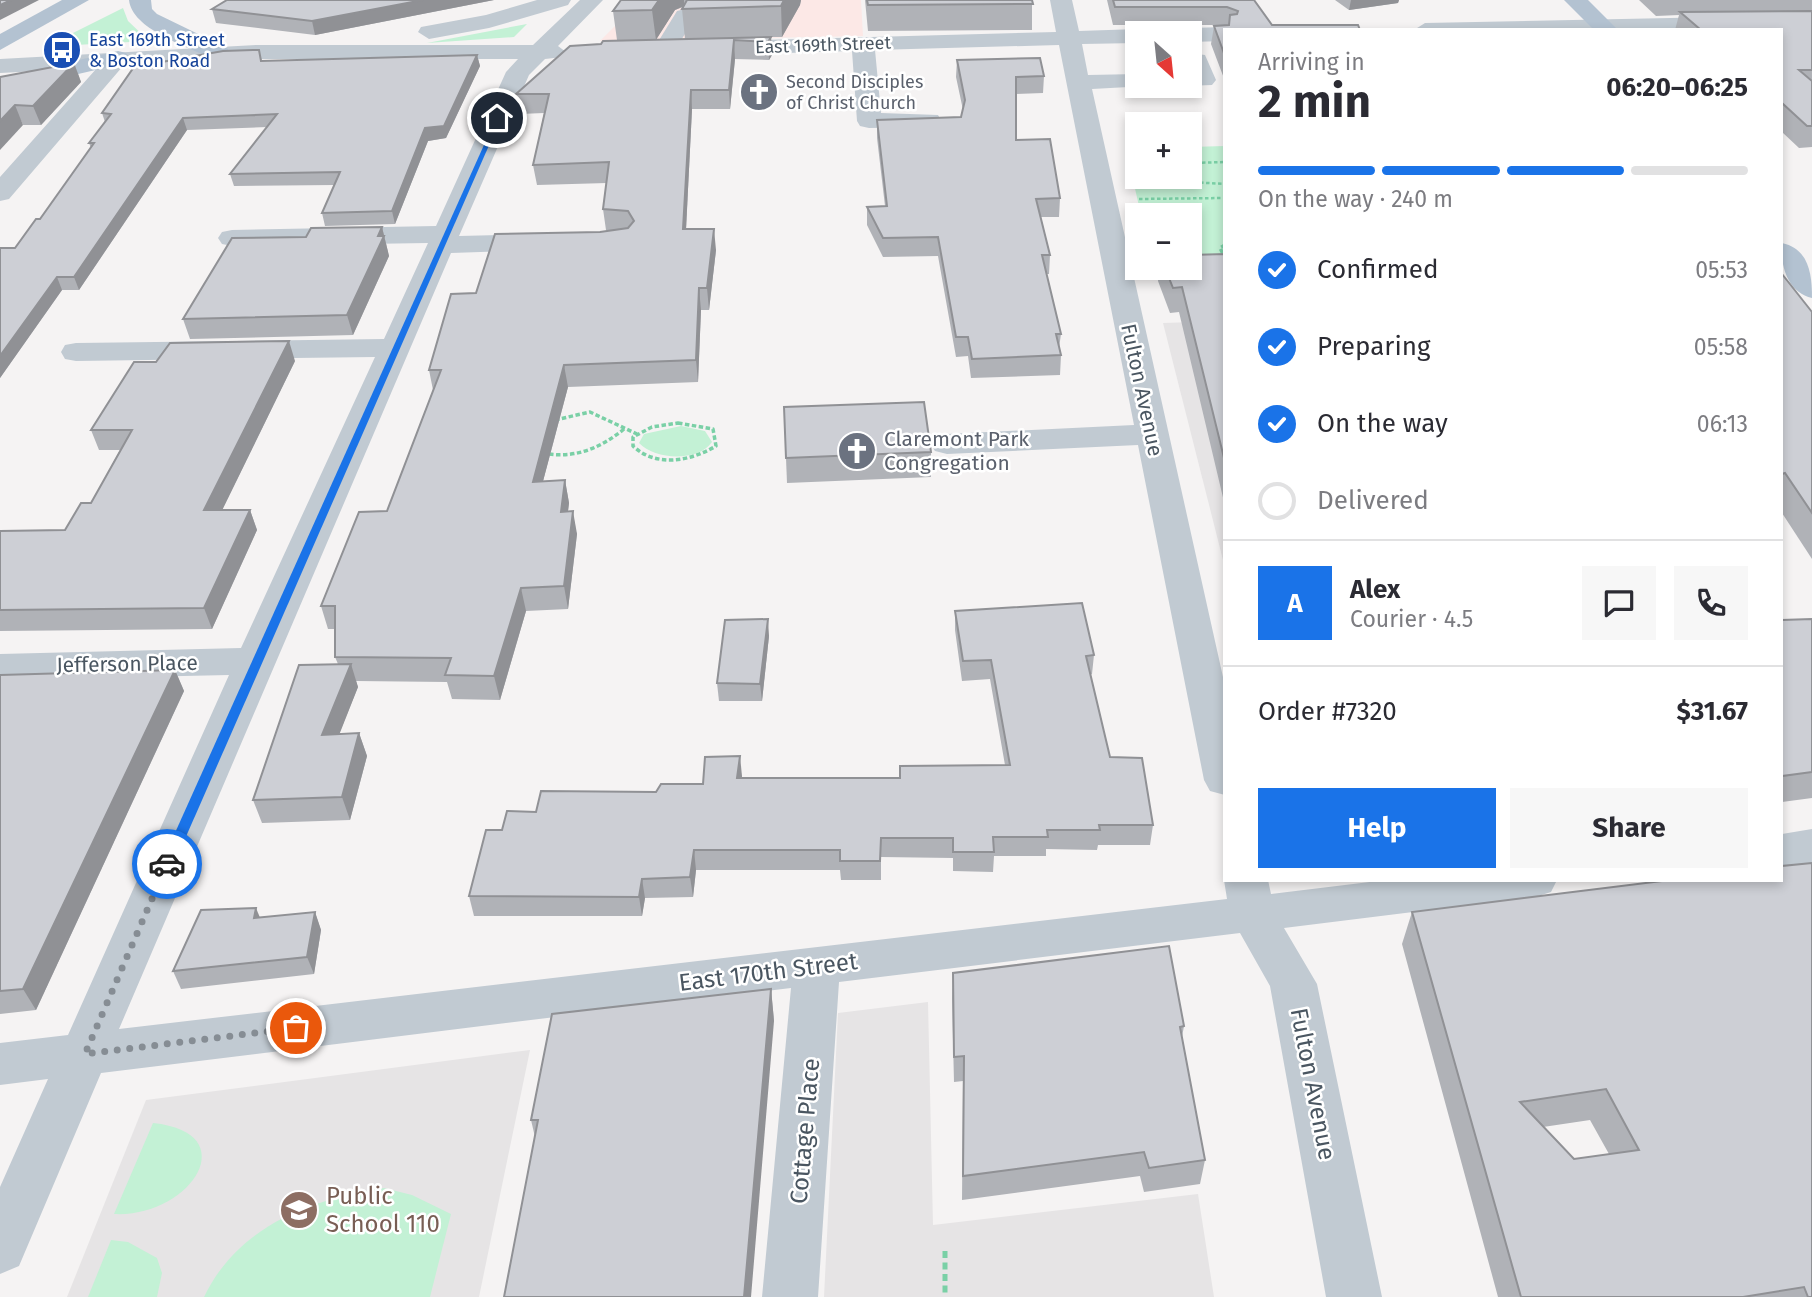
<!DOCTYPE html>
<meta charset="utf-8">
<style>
body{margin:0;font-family:"Fira Sans",sans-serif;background:#f7f7f7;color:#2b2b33;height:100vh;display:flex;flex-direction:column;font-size:26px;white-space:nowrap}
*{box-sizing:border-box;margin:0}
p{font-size:23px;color:#7c7c81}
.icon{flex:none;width:38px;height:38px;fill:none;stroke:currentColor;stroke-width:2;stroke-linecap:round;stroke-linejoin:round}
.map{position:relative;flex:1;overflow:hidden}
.details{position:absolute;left:1223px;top:28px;width:560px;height:854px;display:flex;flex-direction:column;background:#fff;border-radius:0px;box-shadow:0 4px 10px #0003}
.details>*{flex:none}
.needle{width:46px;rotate:153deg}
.buttons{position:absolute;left:1125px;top:21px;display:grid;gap:14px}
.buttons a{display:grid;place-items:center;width:77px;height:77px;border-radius:0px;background:#fff;box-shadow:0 4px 10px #0003;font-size:35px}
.pin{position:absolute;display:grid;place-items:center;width:60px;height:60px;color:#fff;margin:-30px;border:4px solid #fff;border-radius:50%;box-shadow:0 2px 7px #0007}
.courier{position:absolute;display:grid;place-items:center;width:70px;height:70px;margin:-35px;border:5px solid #1a73e8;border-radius:50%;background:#fff;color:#222;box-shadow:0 2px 9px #0007}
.headline em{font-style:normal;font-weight:700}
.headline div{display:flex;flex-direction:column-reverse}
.headline{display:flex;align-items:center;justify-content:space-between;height:119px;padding:0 35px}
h1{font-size:46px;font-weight:700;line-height:52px}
.bar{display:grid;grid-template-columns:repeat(4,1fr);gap:10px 7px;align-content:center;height:84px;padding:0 35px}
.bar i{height:9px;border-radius:5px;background:#e1e1e2}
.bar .current{background:#1a73e8}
.bar p{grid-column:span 4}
.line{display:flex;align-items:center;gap:18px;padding:0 35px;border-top:2px solid #e1e1e2}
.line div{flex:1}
.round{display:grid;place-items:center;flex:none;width:74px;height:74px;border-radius:0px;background:#f7f7f7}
ol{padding:0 35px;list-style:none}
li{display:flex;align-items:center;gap:21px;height:77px}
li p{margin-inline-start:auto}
li .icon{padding:7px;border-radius:50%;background:#1a73e8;color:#fff;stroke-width:4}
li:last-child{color:#7c7c81}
li i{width:38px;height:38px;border:4px solid #e1e1e2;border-radius:50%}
.action{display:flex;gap:14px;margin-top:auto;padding:14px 35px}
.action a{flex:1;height:80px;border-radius:0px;background:#1a73e8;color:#fff;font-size:28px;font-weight:700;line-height:80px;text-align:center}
.action a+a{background:#f7f7f7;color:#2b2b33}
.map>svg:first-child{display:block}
.education{fill:#e6e4e5}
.medical{fill:#fce8e6}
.green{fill:#c3f1d5}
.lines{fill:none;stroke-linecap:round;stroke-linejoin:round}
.path-far2{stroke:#7ad0a6;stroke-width:2.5;stroke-dasharray:3.5 2.5;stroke-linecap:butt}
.path-far1{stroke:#7ad0a6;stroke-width:3.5;stroke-dasharray:4.5 2.5;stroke-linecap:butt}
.path{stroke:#7ad0a6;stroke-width:5;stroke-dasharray:7 4.5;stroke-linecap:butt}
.minor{fill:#c1cad2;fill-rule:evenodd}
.major{fill:#b3c2d1;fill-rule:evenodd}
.wall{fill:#b0b2b7;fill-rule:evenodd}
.shaded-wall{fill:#909195}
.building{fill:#cdcfd5;stroke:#909195;stroke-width:2;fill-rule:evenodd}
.route{fill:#1a73e8}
.done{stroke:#868d94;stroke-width:7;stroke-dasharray:0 12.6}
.labels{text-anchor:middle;stroke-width:5;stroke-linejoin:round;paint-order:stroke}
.far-transit-label{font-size:18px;fill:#164399;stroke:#fff;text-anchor:start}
.far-street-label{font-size:18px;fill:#4a5661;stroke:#fff}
.far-worship-label{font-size:18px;fill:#5b616d;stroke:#fff;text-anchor:start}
.street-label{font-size:21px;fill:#4a5661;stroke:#fff}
.worship-label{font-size:21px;fill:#5b616d;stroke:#fff;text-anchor:start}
.near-street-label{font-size:24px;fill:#4a5661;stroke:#fff}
.near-education-label{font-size:24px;fill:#785e54;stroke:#fff;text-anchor:start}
</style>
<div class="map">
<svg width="1812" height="1297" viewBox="0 0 1812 1297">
<rect width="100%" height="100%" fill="#f5f3f3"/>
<g class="education">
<path d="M1225 321V568L1163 323Z"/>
<path d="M928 1002 933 1225 1198 1194 1214 1297H824L838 1013Z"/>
<path d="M530 1050 479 1297H67L146 1100Z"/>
</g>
<path class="medical" d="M641 0H861L863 36 600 41Z"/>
<g class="green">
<path d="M123 8 128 21 149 41 57 46 61 39Z"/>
<path d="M527 24 514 37 427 43Z"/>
<path d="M1225 146V273L1155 274 1154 268H1190V215H1141L1126 149 1137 148 1138 177H1190V147Z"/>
<path d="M681 426 705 431 712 442C698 462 655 460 639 443L644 434Z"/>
<path d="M153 1123C247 1133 189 1218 114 1214Z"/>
<path d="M384 1188 412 1195 451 1214 430 1297H204C238 1226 311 1199 384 1188Z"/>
<path d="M111 1240 128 1242 157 1258 162 1273 157 1297H88Z"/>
</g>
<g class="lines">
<g class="path-far2">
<path d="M1190 163 1225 162"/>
<path d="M1177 177 1190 182 1225 184"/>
<path d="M1139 199 1225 198"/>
</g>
<g class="path-far1">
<path d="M1225 245 1220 248 1225 258"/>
<path d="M555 420 590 412 637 434"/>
<path d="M678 423 713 429 716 446C691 461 656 468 633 446V437L652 427Z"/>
<path d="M549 454C577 458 602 447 624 429"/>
</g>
<path class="path" d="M945 1251V1297"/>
<g class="minor">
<path d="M537 0H571L568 5 489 28 429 39 418 32 421 27 486 15Z"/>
<path d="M580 0H603L558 46 566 52 563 57 545 59 529 75 459 236 543 234 553 236 557 242 553 248 543 250 451 253 119 1029 1227 899 1224 880 1225 878V880H1268L1271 894 1386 880H1557L1551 892 1535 897 1284 928 1317 984 1382 1297H1326L1270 986 1240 933 839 982 818 1297H762L791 988 101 1073 19 1266 0 1274V1187L48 1079 0 1085V1043L68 1035 229 675 0 680V654L241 648 375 357 76 361 65 359 61 352 65 345 76 343 384 339 428 243 232 246 222 244 218 238 222 232 232 230 436 226 506 72 518 59H256L123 66 9 199 0 201V177L97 68 0 73V59L256 45H533Z"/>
<path d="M1050 0H1072L1079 31 1138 29 1147 33H1138V43L1082 44 1088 75 1138 74V86H1147L1092 89 1225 686V795L1210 791 1204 780 1138 445 947 454 935 451 930 444 935 437 947 434 1134 425 1059 45 875 50 881 113 938 115 941 120 938 125 929 127 869 128 860 126 857 121 852 51 720 55 709 48 720 41 1056 32Z"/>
<path d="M685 9 696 16 672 55 664 57 656 55 653 50 677 11Z"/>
<path d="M1812 15V29L1414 30 1425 23Z"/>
<path d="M1225 27 1233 30H1225V41L1190 42V33H1180L1190 28Z"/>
<path d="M1190 53 1205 55 1216 80 1212 85 1185 86H1190Z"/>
<path d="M1812 829V863L1782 866V834Z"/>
</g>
<g class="major">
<path d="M62 0H89L0 50V34Z"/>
<path d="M129 0H151L152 9 157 14 227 48 230 53 219 60 211 58C186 46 132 29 129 0Z"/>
<path d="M1564 0H1588L1618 30H1594Z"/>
<path d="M118 51 126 53 130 58 126 63 0 92V78Z"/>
<path d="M1782 243C1809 249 1812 274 1812 298 1787 292 1780 265 1782 243Z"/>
</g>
</g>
<g class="wall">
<path d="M227 0H494L315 35 216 23 212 9Z"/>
<path d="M621 0H801L800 5 782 37H771L772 55 769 60 735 59 730 109H692L686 229 716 250 709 310H701L698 382 568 387 543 481 565 480 569 503 568 511 577 534 568 609 526 611 500 700 452 699 447 682 356 681 358 687 339 734 359 733 367 756 350 820 262 823 253 800 338 664 335 657V629H328L321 606 387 511 433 390 429 370 476 293 600 232 611 230H606L603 209 607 183 537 185 533 165 544 113 520 114 516 94 601 44 617 40 613 11ZM683 7 682 9 685 39H656L675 10Z"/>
<path d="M865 0H1032V30L868 31Z"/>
<path d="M1107 0H1254L1225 30V81L1211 44 1214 26 1227 25H1113Z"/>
<path d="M1335 0H1399L1398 3 1349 10Z"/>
<path d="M1639 0H1812V147L1799 148 1782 132V30H1675L1679 15 1656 16Z"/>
<path d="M259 50 262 61 477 55 480 66 446 138 428 141 395 224 325 226 322 213 334 185 234 186 230 174 267 127 187 130 79 290H62L0 378V248H15L40 219 91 148 89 143 105 122 102 113Z"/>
<path d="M957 60 1044 76 1043 93 1016 94V140L1060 198 1059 217H1041L1050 255 1049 274H1046L1061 334 1059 348 1061 355 1060 375 971 378 968 356 956 357 938 256 883 257 867 225V207L885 206 877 138V120L961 117 963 110 956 77Z"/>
<path d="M74 63 81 82 41 125H23L0 77Z"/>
<path d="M382 227 389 256 353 335 190 339 183 319 306 237Z"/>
<path d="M1225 254V506L1179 312 1170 313 1158 281 1159 268H1190Z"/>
<path d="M1782 274 1812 312V559L1782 513Z"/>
<path d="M295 361 222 510H250L257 530 212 629 0 631V531L65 530 91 503 120 450H99L91 430Z"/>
<path d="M931 452V477L787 483 786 458Z"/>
<path d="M955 611 1094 655 1092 674 1090 675 1110 757 1153 825 1150 845H1098L1097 850 1046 849V856H994L993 872 953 871V858L881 857V880H841L840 870H696L693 897 645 898 642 916H474L469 896 502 830 536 812 703 784 742 776 741 778H900L1005 765 990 679 962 681 955 630Z"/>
<path d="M1812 619V798L1782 802V620Z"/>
<path d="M769 636 762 701H719L717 683Z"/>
<path d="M175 670 184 691 36 1010 0 1014V675Z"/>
<path d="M1812 863V1297H1498L1402 944 1412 912ZM1590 1120 1609 1154 1574 1159 1543 1127Z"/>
<path d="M315 912 321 930 314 974 181 989 173 971 260 918Z"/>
<path d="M953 973 1184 1026 1182 1037 1205 1160 1200 1184 1144 1192 1140 1176 962 1200 963 1081 954 1082 952 998Z"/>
<path d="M771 989 774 1021 535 1137 531 1120Z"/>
</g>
<g class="shaded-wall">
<path d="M11 0H39L0 20V5Z"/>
<path d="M423 0H494L315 35 312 21Z"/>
<path d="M659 0H684V6L675 10 656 40 652 10Z"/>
<path d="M784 0H801L800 5 782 37 781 6Z"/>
<path d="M1351 0H1399L1398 3 1349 10Z"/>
<path d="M771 37 772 55 769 60 768 42Z"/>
<path d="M734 40 735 59 730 109 729 90Z"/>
<path d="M477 55 480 66 446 138 428 141 395 224 392 211 425 128Z"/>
<path d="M74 63 81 82 41 125 33 106Z"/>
<path d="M691 90 692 109 685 250 683 229Z"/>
<path d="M15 105 23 125 0 150V121Z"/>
<path d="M183 118 187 130 79 290 74 277Z"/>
<path d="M382 227 389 256 353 335 347 315Z"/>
<path d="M714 229 716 250 709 310 707 288Z"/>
<path d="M57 277 62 290 0 378V356Z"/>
<path d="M699 288 701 310 698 382 696 360Z"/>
<path d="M289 341 295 361 212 531 204 510Z"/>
<path d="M564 365 568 387 537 504 533 482Z"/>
<path d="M565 480 569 503 565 535 561 512Z"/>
<path d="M250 510 257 530 212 629 204 608Z"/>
<path d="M573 511 577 534 568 609 564 586Z"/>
<path d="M521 588 526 611 500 700 494 676Z"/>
<path d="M768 619 769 636 762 701 760 684Z"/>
<path d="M351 664 358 687 330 758 322 735Z"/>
<path d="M175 670 184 691 36 1010 23 989Z"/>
<path d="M359 733 367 756 350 820 342 797Z"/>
<path d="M740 756 742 776 739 797 737 778Z"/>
<path d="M694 850 696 870 693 897 690 877Z"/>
<path d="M642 879 645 898 642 916 639 897Z"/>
<path d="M256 908 263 925 254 918Z"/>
<path d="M315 912 321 930 314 974 307 957Z"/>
<path d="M771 989 774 1021 751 1297H744Z"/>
</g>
<g class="building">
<path d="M0 0H11L0 5Z"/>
<path d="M227 0H423L312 21 212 9Z"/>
<path d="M621 0H659L652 10 613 11Z"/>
<path d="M687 0H784L781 6 682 9Z"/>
<path d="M867 0H1032L1033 4 868 5Z"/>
<path d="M1113 0H1254L1272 25H1358L1360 30H1225V56L1214 26 1229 25 1230 15 1237 14 1238 11 1227 7H1115Z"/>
<path d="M1812 11V70H1799L1812 81V126H1807L1782 103V30H1701L1680 12Z"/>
<path d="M771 37 768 42 734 40 729 90H691L683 229H714L707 288H699L696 360 564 365 533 482 565 480 561 512 573 511 564 586 521 588 494 676 445 675 451 658 335 657V606H321L359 512 387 511 441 370H429L451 294 476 293 495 234 600 232 628 228 634 221 628 211 603 209 609 162 533 165 549 94H516L570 46 601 44 603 41Z"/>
<path d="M253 50H259L261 61 477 55 444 126 425 128 392 211 322 213 340 172 230 174 277 114 183 118 74 277H57L0 356V248H15L36 219H40L94 143H89L111 114 102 113 134 67 223 51Z"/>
<path d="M1040 58 1044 76 1016 77V140L1050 139 1060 198 1036 199 1050 255H1042L1061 334H1056L1061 355 972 359 968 337H956L938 237 883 238 867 207 887 206 877 120 961 117 965 100 957 60Z"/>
<path d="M74 63 33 106 15 105 0 121V77Z"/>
<path d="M382 227 378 236H384L347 315 183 319 232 238 306 237 311 228Z"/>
<path d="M1225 254V462L1182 287 1173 288 1165 268H1190V255Z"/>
<path d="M1782 274 1812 312V513L1785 473 1782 474Z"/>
<path d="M289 341 204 510H250L204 608 0 610V531L65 530 81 503H91L132 430H91L134 362H156L170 343Z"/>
<path d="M924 402 931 452 786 458 784 407Z"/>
<path d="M1082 603 1094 655 1086 656 1110 757 1142 758 1153 825H1099L1100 830H1047L1048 837H993L994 852H953V838H881L880 861H840V850H694L690 877 642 879 639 897 469 896 486 830H502L507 811 536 812 541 791 656 792 661 784H703L705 757 740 756 737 778H900V766L1010 765 991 660 963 661 955 611Z"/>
<path d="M768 619 760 684 717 683 725 620Z"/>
<path d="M1812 619V772L1782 776V620Z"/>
<path d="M351 664 322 735 359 733 342 797 253 800 299 665Z"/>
<path d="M175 670 23 989 0 991V675Z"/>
<path d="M1812 863V1297H1808L1804 1287 1743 1297H1521L1412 912 1670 880H1782V866ZM1606 1089 1639 1150 1574 1159 1520 1102Z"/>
<path d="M256 908 254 918 315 912 307 957 173 971 201 910Z"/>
<path d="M1169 946 1184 1026 1180 1027 1205 1160 1149 1168 1144 1152 963 1176 964 1056 954 1057 953 973Z"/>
<path d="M771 989 744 1297H504L538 1120H531L552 1014Z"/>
</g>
<path class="route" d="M497 116 501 118 174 864 167 869 162 867 161 864Z"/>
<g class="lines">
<path class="done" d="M167 864 85 1054 296 1028"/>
</g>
<defs>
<symbol id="bus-disc" viewBox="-11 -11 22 22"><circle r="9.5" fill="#1a4fb4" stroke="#fff"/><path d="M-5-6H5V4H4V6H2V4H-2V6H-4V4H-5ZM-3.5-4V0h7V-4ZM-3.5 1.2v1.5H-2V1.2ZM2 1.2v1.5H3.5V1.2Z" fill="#fff"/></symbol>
<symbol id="church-disc" viewBox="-11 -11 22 22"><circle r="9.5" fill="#6b7280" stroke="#fff"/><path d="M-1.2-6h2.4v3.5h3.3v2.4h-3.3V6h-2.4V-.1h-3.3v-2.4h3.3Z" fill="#fff"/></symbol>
<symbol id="school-disc" viewBox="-11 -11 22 22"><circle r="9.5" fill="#8d6e63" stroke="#fff"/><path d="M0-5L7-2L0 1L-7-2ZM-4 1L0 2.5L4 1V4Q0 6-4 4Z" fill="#fff"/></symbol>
</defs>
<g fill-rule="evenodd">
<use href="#bus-disc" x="40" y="28" width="44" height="44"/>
<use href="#church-disc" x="737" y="70" width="44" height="44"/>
<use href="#church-disc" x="835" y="429" width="44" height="44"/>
<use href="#school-disc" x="277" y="1188" width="44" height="44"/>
</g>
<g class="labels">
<g class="far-transit-label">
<text x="89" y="46">East 169th Street<tspan x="89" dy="21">&amp; Boston Road</tspan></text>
</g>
<g class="far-street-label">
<text transform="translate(823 45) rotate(-2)" y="6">East 169th Street</text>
</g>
<g class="far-worship-label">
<text x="786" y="88">Second Disciples<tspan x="786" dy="21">of Christ Church</tspan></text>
</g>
<g class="street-label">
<text transform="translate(1142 390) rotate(78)" y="7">Fulton Avenue</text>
<text transform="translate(127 664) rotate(-1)" y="7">Jefferson Place</text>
</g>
<g class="worship-label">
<text x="884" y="446">Claremont Park<tspan x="884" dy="24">Congregation</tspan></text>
</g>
<g class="near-street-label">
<text transform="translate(768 972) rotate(-7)" y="8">East 170th Street</text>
<text transform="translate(1313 1084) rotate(79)" y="8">Fulton Avenue</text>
<text transform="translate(805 1131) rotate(-85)" y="8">Cottage Place</text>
</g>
<g class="near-education-label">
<text x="326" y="1204">Public<tspan x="326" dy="28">School 110</tspan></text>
</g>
</g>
</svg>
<div class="buttons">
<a><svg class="needle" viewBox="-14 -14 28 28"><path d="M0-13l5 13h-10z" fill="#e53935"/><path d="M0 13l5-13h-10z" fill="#7c7c81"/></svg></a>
<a>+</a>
<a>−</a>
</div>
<div class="pin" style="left:296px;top:1028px;background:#ea580c"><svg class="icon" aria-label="bag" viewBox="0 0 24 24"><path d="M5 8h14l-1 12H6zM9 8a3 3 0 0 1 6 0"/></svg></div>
<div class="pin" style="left:497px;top:118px;background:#1f2937"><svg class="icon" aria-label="home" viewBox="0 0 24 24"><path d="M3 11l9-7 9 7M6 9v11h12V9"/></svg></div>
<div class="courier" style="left:167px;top:864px"><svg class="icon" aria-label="car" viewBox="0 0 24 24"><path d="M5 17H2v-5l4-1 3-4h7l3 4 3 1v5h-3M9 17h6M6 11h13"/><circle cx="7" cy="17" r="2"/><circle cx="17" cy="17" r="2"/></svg></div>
<section class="details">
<div class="headline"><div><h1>2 min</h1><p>Arriving in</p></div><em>06:20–06:25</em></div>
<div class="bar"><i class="current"></i><i class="current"></i><i class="current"></i><i></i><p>On the way · 240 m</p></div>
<ol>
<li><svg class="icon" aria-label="check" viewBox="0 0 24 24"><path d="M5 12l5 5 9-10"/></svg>Confirmed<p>05:53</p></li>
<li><svg class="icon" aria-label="check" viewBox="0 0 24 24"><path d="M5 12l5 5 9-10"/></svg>Preparing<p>05:58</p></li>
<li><svg class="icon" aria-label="check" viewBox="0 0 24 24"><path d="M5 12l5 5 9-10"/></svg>On the way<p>06:13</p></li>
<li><i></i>Delivered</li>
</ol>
<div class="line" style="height:126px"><b class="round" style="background:#1a73e8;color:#fff">A</b><div><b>Alex</b><p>Courier · 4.5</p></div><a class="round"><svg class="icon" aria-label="chat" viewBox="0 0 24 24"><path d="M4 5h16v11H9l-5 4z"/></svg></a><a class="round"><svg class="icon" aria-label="phone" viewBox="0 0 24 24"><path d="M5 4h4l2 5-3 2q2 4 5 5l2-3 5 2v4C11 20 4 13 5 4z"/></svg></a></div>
<div class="line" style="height:91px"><div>Order #7320</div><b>$31.67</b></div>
<div class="action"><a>Help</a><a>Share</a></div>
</section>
</div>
